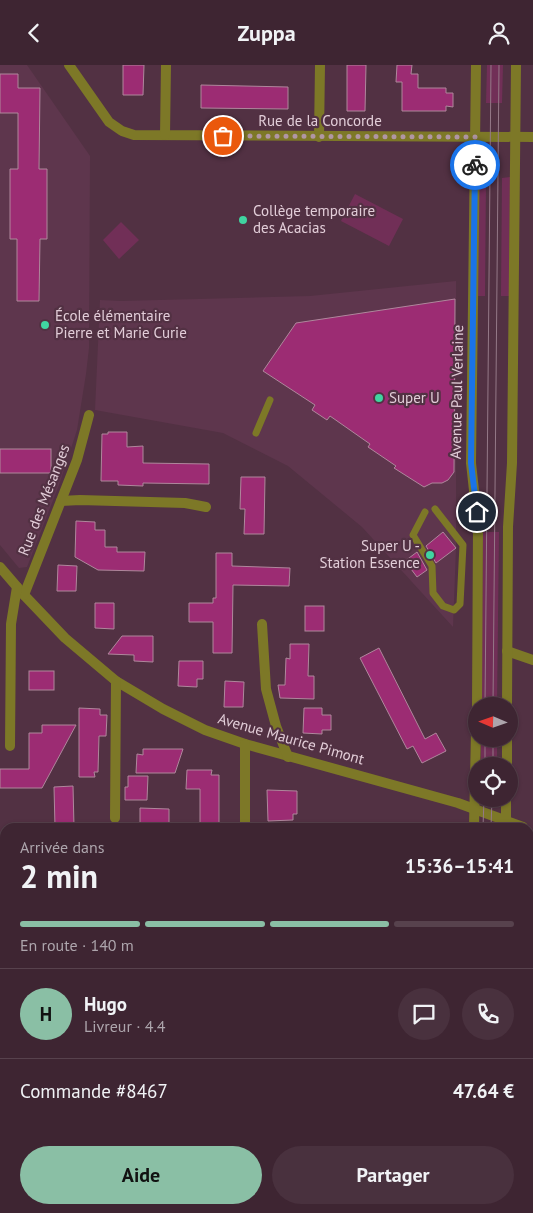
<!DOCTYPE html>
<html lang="fr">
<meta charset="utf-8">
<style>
body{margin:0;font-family:"PT Sans",sans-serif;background:#49313e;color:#f1f3f6;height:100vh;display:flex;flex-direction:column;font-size:19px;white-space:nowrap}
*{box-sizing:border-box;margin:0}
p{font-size:16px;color:#ada5ac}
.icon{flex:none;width:28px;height:28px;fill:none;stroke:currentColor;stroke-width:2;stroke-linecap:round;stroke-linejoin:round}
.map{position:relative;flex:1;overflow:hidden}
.side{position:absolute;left:0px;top:758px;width:534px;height:391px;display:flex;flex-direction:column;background:#3e2532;border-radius:15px 15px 0 0;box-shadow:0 1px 4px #0004,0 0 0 1px #57424d}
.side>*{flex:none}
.needle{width:32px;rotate:272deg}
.buttons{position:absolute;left:468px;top:632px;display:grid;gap:10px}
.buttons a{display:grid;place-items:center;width:50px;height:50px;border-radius:50%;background:#3e2532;box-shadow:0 1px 4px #0004,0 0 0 1px #57424d;font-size:25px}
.pin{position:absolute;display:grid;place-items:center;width:42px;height:42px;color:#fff;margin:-21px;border:2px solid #fff;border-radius:50%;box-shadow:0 1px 5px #0007}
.courier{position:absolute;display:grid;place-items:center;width:50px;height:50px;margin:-25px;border:4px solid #1a73e8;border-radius:50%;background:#fff;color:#222;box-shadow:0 1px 6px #0007}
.summary em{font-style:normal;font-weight:700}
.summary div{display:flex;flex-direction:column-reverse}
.summary{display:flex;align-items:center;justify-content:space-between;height:85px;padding:0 20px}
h1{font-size:32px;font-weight:700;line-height:38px}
.bar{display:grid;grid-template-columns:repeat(4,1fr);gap:8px 5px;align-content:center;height:60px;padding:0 20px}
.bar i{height:6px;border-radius:4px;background:#57424d}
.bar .active{background:#8abfa5}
.bar p{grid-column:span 4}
.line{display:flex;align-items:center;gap:12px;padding:0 20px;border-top:1px solid #57424d}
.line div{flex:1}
.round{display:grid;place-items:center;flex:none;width:52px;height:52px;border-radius:26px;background:#49313e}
.button{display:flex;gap:10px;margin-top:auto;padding:10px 20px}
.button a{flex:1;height:58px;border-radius:30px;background:#8abfa5;color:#111;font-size:20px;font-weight:700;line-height:58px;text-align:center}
.button a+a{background:#49313e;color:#f1f3f6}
header{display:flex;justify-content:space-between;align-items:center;height:65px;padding:0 20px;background:#3e2532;font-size:22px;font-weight:700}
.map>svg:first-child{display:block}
.built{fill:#5e364d}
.green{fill:#712f57}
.building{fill:#9c2c73;stroke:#af879c}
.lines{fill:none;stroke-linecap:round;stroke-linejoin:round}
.service{stroke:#7d7827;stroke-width:7}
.minor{stroke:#7d7827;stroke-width:10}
.tertiary{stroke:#7d7827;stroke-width:10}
.tram{stroke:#957988;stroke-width:1}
.done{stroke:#b096a4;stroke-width:5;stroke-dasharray:0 9}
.route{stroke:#1a73e8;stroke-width:6}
.poi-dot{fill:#40d4a1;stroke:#523143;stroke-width:2}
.labels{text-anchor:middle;stroke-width:4.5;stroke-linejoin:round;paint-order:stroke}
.street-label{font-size:15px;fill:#e2cdd8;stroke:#523143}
.poi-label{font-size:15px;fill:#e2cdd8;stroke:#523143;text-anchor:start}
</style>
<header><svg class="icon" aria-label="back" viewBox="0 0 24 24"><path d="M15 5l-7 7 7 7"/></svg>Zuppa<svg class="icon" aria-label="person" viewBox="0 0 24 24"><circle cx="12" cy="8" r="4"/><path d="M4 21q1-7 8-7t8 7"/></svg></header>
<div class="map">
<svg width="533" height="1148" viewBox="0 0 533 1148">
<rect width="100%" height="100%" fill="#523143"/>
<g class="built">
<path d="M0 0H27L90 91 89 283 86 309 77 365 59 420 27 502 19 503 0 480Z"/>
<path d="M456 216V483L453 562 362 462 288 401 223 368 95 345 100 235 121 236 310 231Z"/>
</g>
<g class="green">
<path d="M487 0H503L502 38H486Z"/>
<path d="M479 112H486L485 231H478Z"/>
<path d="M510 112 509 231H501L502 113Z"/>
<path d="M355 129 403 154 389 181 341 156Z"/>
<path d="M121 157 139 175 119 194 103 175Z"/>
<path d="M483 467H499L497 641H481Z"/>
<rect x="481" y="674" width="16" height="27"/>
<path d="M341 1144H385L384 1148H345Z"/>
</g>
<g class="building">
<path d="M123 0H144L143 30H123Z"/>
<path d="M347 0H366L365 46H347Z"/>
<path d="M397 0H412L411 9H418V23H446V28H453V42L446 41V46H402V17H396Z"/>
<path d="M0 9H18V23H40L39 104H47V174H40L39 236H17V174H10V104H18V48H0Z"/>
<path d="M201 20 288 22V44L201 43Z"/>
<path d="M455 234 454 407 448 415 442 418H432L424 422 394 403 396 401 368 382 370 379 330 351 327 355 312 345 315 340 263 306 296 258Z"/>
<path d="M108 367H127V382L143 381V398L209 399V419L143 418V421L118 420V416H101L102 369H108Z"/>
<rect x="0" y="384" width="51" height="24"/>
<path d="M241 412H265L264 469H244L245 444H240Z"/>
<path d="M76 456 95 457V465H105V482H117V487H145L144 506 98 505 75 492Z"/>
<path d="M443 467 456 483 436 498 426 481Z"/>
<path d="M417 487 427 505 417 512 405 496Z"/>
<path d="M216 488H232V501L290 503 289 521 233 520 232 588H213V557H189V538H213V533H216Z"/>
<path d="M58 500 77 501 76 526H57Z"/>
<path d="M95 538H114V564L95 563Z"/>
<rect x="305" y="541" width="19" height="25"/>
<path d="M122 571H153V597L134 596V590L108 589Z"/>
<path d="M290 579H309L308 611H314V634L280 633 278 620H285L286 593 290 594Z"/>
<path d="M379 583 425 674 436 668 446 686 422 698 413 681 407 684 360 593Z"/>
<path d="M179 596H203V614H197V622L178 621Z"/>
<rect x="29" y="606" width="25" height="19"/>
<path d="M225 616 244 617 243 642H224Z"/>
<path d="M79 643 100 644V650H107L106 671H99L98 707H94L95 712H79Z"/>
<path d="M304 643H322V650H331V665H322V669L303 668Z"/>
<path d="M42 660H76L42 723H0V704H29V668H42Z"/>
<path d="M143 684H183L175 708H136L137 689 143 690Z"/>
<path d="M187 705H212L211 710H219V762H200V724H186Z"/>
<path d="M128 711H148L147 735H125V722H128Z"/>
<path d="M73 721 74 762H55L54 722Z"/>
<path d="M267 725 297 726V749H293V755L268 756Z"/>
<path d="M140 743 169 744V762H140Z"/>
</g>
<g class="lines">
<g class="service">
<path d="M256 368 270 335"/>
<path d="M425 447 413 470 432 501 433 528 443 541 454 545 460 539 463 480 435 444"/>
</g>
<g class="minor">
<path d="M69 0 109 57 122 66 134 70 533 72"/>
<path d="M165 70 166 0"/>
<path d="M319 72 320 0"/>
<path d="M61 436 80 435 185 438 206 442"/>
<path d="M0 502 24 530 65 573 116 616 163 644 205 665 245 679 458 738 523 762"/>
<path d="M24 530 77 395 89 350"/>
<path d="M262 559 266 624 276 661 288 692"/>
<path d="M507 586 533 595"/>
<path d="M10 681 11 559 17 522"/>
<path d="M115 753 116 616"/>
<path d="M245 762V679"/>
<path d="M0 881 5 885"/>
<path d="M0 957 5 950"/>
<path d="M529 963 533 966"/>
<path d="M0 1056 5 1059"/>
<path d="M149 1144 156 1148"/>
<path d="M298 1148 303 1144"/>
</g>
<g class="tertiary">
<path d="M476 0 471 398 478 462 477 641"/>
<path d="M507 641 508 462 512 398 516 0"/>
<path d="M507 701V674"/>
<path d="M474 762 476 666"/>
<path d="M506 762V734"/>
<path d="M391 1148 392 1144"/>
<path d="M422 1148 424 1144"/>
</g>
<g class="tram">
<path d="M485 641 491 0"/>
<path d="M493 641 499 0"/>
<path d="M485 701V674"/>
<path d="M493 701V674"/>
<path d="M483 762 484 734"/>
<path d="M491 762 492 734"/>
<path d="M400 1148 401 1144"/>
<path d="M408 1148 409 1144"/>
</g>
</g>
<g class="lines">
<path class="done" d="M223 71 475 72V100"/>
<path class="route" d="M475 100 471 398 477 447"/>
</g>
<g class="poi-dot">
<circle cx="243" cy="155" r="5"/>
<circle cx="45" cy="260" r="5"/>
<circle cx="379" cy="333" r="5"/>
<circle cx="430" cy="490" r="5"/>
</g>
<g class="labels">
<g class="street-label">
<text x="320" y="61">Rue de la Concorde</text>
<text transform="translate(457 327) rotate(-89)" y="5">Avenue Paul Verlaine</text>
<text transform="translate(44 435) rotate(-69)" y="5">Rue des Mésanges</text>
<text transform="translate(291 674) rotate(16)" y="5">Avenue Maurice Pimont</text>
</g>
<g class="poi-label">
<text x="253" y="151">Collège temporaire<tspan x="253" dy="17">des Acacias</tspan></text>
<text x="55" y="256">École élémentaire<tspan x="55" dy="17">Pierre et Marie Curie</tspan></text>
<text x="389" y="338">Super U</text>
<text x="420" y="486" text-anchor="end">Super U -<tspan x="420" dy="17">Station Essence</tspan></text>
</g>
</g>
</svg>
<div class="buttons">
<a><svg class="needle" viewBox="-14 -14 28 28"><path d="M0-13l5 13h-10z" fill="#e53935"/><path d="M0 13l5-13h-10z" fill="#ada5ac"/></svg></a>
<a><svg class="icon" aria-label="locate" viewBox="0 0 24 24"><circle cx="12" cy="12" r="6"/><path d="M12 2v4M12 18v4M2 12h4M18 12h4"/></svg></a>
</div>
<div class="pin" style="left:223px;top:71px;background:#ea580c"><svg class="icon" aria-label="bag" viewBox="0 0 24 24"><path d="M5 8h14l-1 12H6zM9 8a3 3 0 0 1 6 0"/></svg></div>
<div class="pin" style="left:477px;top:447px;background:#1f2937"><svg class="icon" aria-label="home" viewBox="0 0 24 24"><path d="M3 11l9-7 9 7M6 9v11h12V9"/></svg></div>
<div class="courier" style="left:475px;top:100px"><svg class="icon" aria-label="bike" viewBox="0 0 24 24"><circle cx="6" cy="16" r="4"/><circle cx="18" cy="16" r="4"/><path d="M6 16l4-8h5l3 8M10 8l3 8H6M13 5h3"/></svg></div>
<section class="side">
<div class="summary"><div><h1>2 min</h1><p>Arrivée dans</p></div><em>15:36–15:41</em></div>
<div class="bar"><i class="active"></i><i class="active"></i><i class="active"></i><i></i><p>En route · 140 m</p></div>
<div class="line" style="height:90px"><b class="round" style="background:#8abfa5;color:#111">H</b><div><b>Hugo</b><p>Livreur · 4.4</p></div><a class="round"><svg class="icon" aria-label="chat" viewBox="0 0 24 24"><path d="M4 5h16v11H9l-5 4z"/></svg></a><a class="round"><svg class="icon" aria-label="phone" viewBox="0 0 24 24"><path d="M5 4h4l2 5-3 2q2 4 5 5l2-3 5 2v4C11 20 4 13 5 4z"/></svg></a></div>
<div class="line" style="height:65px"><div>Commande #8467</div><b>47.64 €</b></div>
<div class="button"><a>Aide</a><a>Partager</a></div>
</section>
</div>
